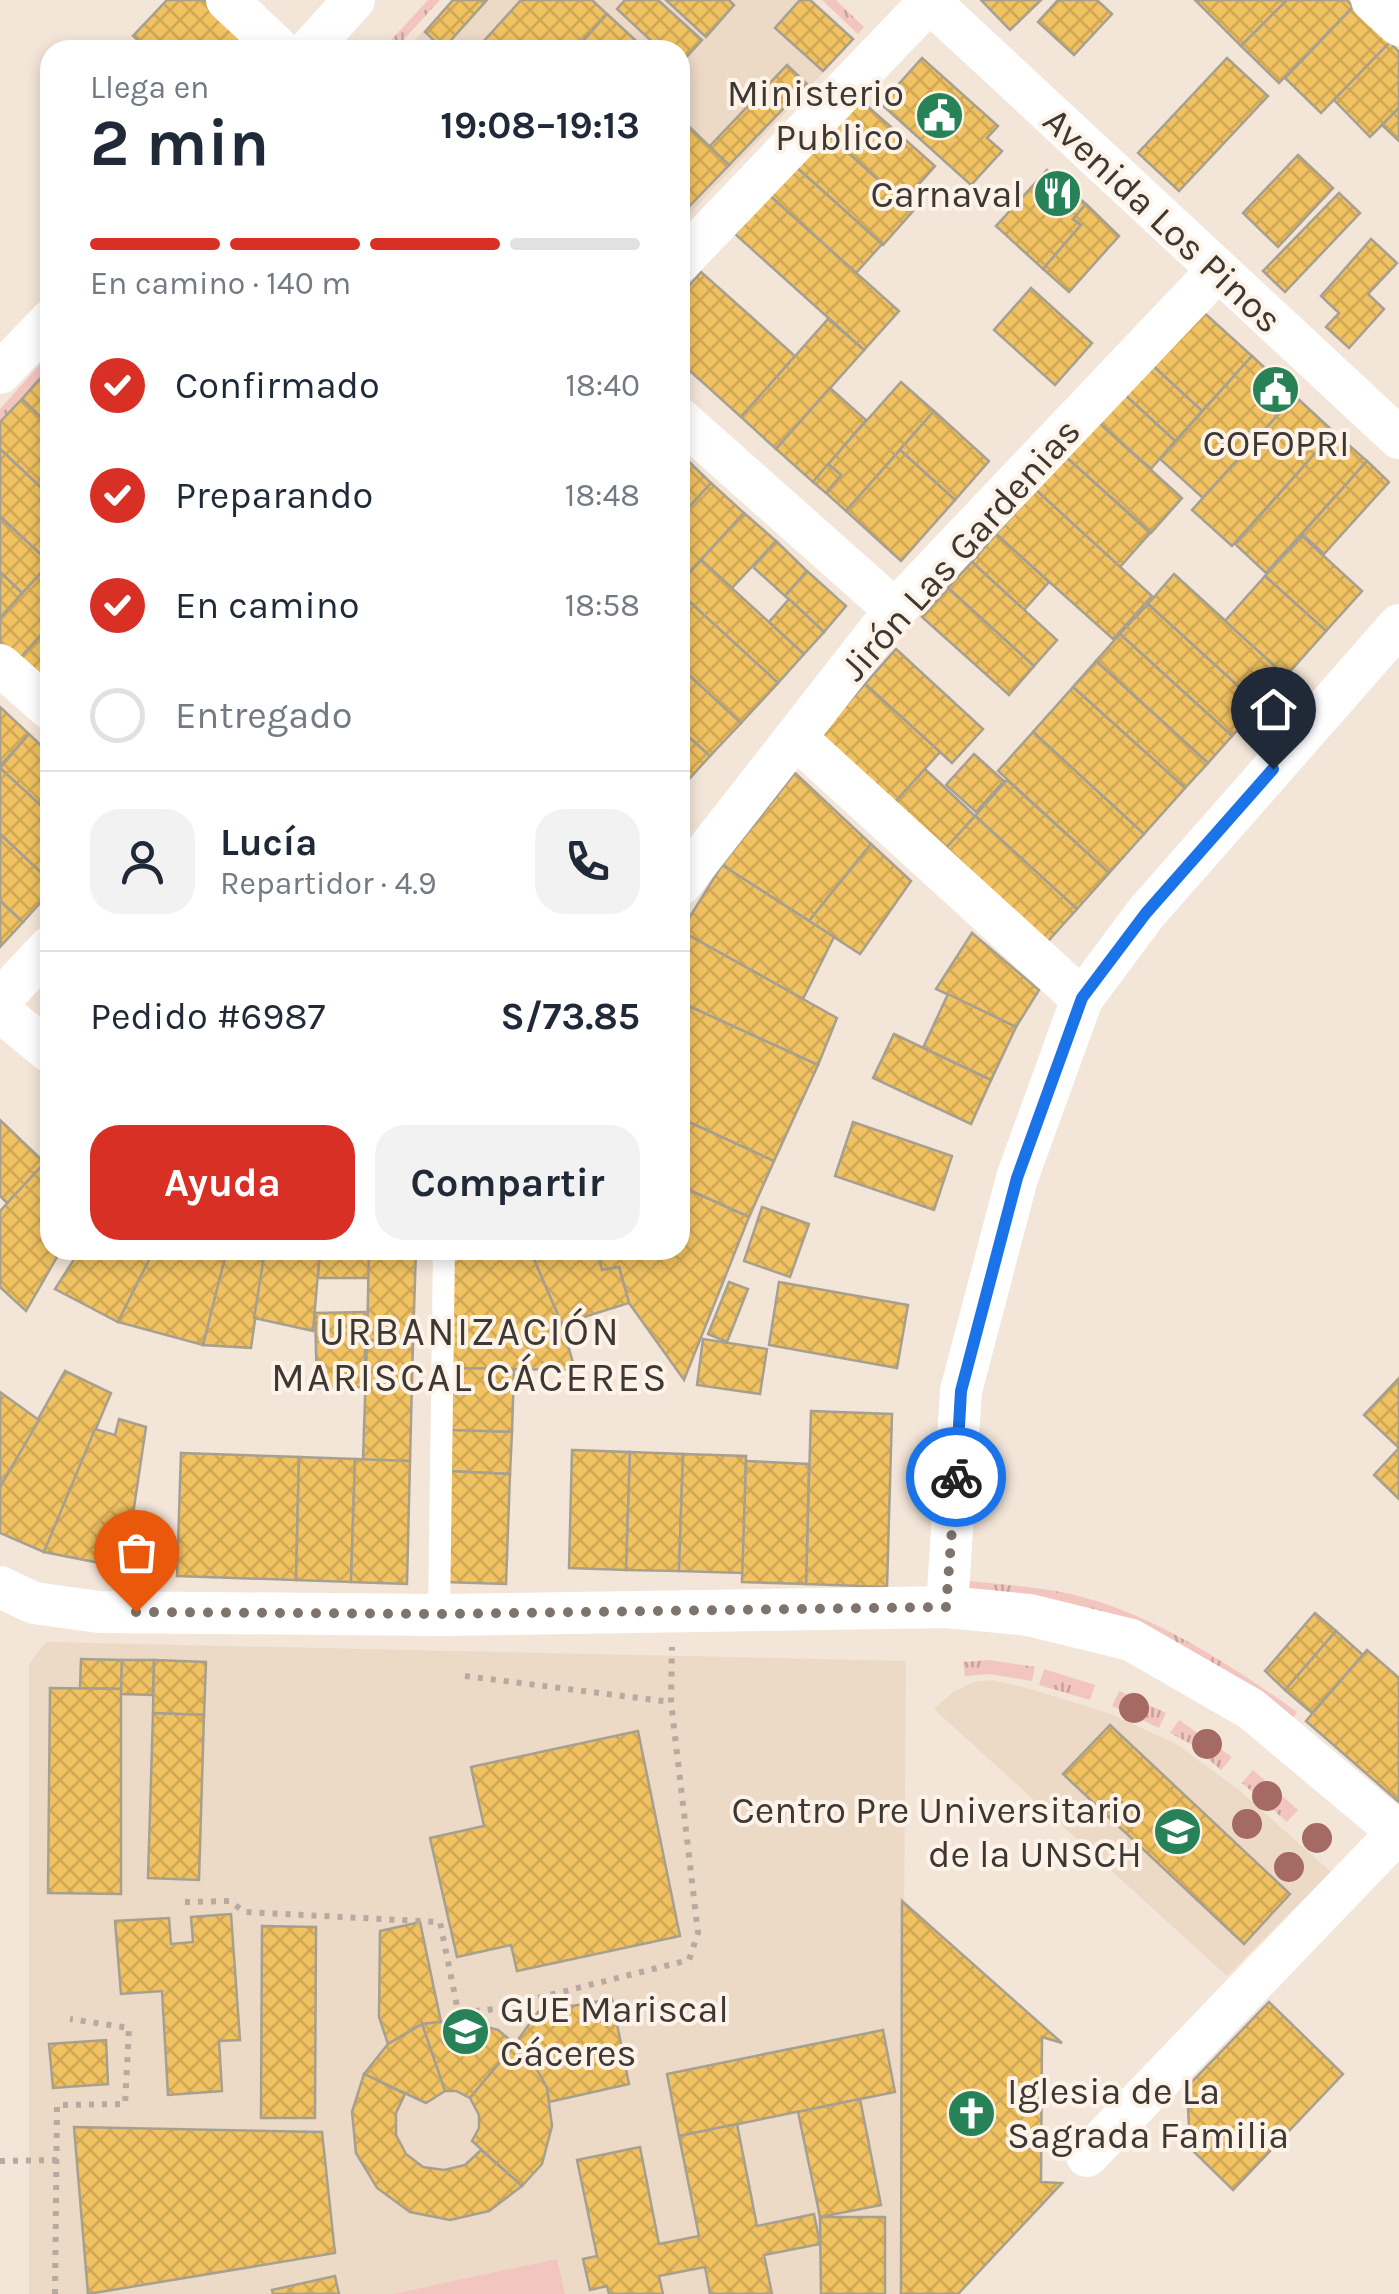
<!DOCTYPE html>
<html lang="es">
<meta charset="utf-8">
<style>
body{margin:0;font-family:Karla,sans-serif;background:#f2f2f3;color:#1f2937;height:100vh;display:flex;flex-direction:column;font-size:38px;white-space:nowrap}
*{box-sizing:border-box;margin:0}
p{font-size:32px;color:#747a83}
.icon{flex:none;width:55px;height:55px;fill:none;stroke:currentColor;stroke-width:2;stroke-linecap:round;stroke-linejoin:round}
.map{position:relative;flex:1;overflow:hidden}
.sheet{position:absolute;left:40px;top:40px;width:650px;height:1220px;display:flex;flex-direction:column;background:#fff;border-radius:30px;box-shadow:0 5px 15px #0003}
.sheet>*{flex:none}
.pin{position:absolute;display:grid;place-items:center;width:85px;height:85px;color:#fff;margin:-102px -42px;border-radius:50% 50% 50% 0;rotate:-45deg;box-shadow:0 0 10px #0007}
.pin .icon{rotate:45deg}
.courier{position:absolute;display:grid;place-items:center;width:100px;height:100px;margin:-50px;border:8px solid #1a73e8;border-radius:50%;background:#fff;color:#222;box-shadow:0 2px 12px #0007}
.headline em{font-style:normal;font-weight:700}
.headline div{display:flex;flex-direction:column-reverse}
.headline{display:flex;align-items:center;justify-content:space-between;height:170px;padding:0 50px}
h1{font-size:65px;font-weight:700;line-height:75px}
.bar{display:grid;grid-template-columns:repeat(4,1fr);gap:15px 10px;align-content:center;height:120px;padding:0 50px}
.bar i{height:12px;border-radius:8px;background:#e0e1e3}
.bar .active{background:#d93025}
.bar p{grid-column:span 4}
.line{display:flex;align-items:center;gap:25px;padding:0 50px;border-top:2px solid #e0e1e3}
.line div{flex:1}
.round{display:grid;place-items:center;flex:none;width:105px;height:105px;border-radius:30px;background:#f2f2f3}
ol{padding:0 50px;list-style:none}
li{display:flex;align-items:center;gap:30px;height:110px}
li p{margin-inline-start:auto}
li .icon{padding:10px;border-radius:50%;background:#d93025;color:#fff;stroke-width:4}
li:last-child{color:#747a83}
li i{width:55px;height:55px;border:5px solid #e0e1e3;border-radius:50%}
.button{display:flex;gap:20px;margin-top:auto;padding:20px 50px}
.button a{flex:1;height:115px;border-radius:30px;background:#d93025;color:#fff;font-size:40px;font-weight:700;line-height:115px;text-align:center}
.button a+a{background:#f2f2f3;color:#1f2937}
.map>svg:first-child{display:block}
.built{fill:#ecd9c6}
.grass{fill:url(#grass-tufts)}
.garden{fill:#f2c6bf}
.building{fill:url(#building-cross-hatch);stroke:#a7a091;stroke-width:2.5}
.lines{fill:none;stroke-linecap:round;stroke-linejoin:round}
.path{stroke:#b7aba1;stroke-width:6;stroke-dasharray:5 8;stroke-linecap:butt}
.lane{stroke:#fff;stroke-width:22}
.street{stroke:#fff;stroke-width:42}
.tree{fill:#a46a63}
.done{stroke:#7d756d;stroke-width:10;stroke-dasharray:0 18}
.route{stroke:#1a73e8;stroke-width:12}
.labels{text-anchor:middle;stroke-width:8;stroke-linejoin:round;paint-order:stroke}
.poi-label{font-size:38px;fill:#3e3833;stroke:#fef3e8;text-anchor:end}
.street-label{font-size:38px;fill:#3e3833;stroke:#fef3e8}
.neighbourhood-label{font-size:40px;letter-spacing:2.5px;fill:#3e3833;stroke:#fef3e8}
</style>
<div class="map">
<svg width="1399" height="2294" viewBox="0 0 1399 2294">
<defs>
<pattern id="grass-tufts" width="24" height="20" patternUnits="userSpaceOnUse" patternTransform="scale(2.5)"><rect width="24" height="20" fill="#f2c6bf"/><path d="M3 7l-1-3M5 7V3M7 7l1-3M15 17l-1-3M17 17v-4M19 17l1-3" fill="none" stroke="#c5a29c"/></pattern>
<pattern id="building-cross-hatch" width="8" height="8" patternUnits="userSpaceOnUse" patternTransform="scale(2.5)"><rect width="8" height="8" fill="#f0c261"/><path d="M0 0l8 8M0 8l8-8" fill="none" stroke="#cfa755"/></pattern>
</defs>
<rect width="100%" height="100%" fill="#f3e5d8"/>
<g class="built">
<path d="M451 0H813L855 39 680 224V50H406Z"/>
<path d="M46 1642 906 1661 901 2294H29V1664Z"/>
<path d="M992 1680 1027 1688 1111 1714 1178 1745 1240 1791 1331 1872 1227 1976 934 1709 953 1692 974 1682Z"/>
</g>
<g class="grass">
<path d="M428 0H440L394 50H382Z"/>
<path d="M822 0H836L864 27 858 34Z"/>
<path d="M50 353V367L0 422V409Z"/>
<path d="M961 1580C994 1584 1027 1586 1060 1592 1143 1607 1230 1664 1297 1712L1289 1724 960 1594Z"/>
<path d="M989 1660 1035 1667 1032 1681 990 1674 965 1676 963 1662Z"/>
<path d="M1044 1669 1095 1685 1090 1700 1039 1685Z"/>
<path d="M1119 1691 1166 1713 1159 1728 1112 1706Z"/>
<path d="M1179 1720 1232 1757 1221 1770 1191 1744 1170 1733Z"/>
<path d="M1253 1770 1298 1810 1287 1822 1242 1783Z"/>
</g>
<path class="garden" d="M557 2259 565 2294H393Z"/>
<g class="building">
<path d="M167 0H204L257 50H149L133 36Z"/>
<path d="M453 0H487L443 49 425 32Z"/>
<path d="M521 0H592L607 14 575 50H494L484 41Z"/>
<path d="M625 0H658L702 40 680 64V50H661L617 9Z"/>
<path d="M666 0H729L734 5 706 37Z"/>
<path d="M800 0H810L853 39 823 71 775 28Z"/>
<path d="M981 0H1041L1010 30Z"/>
<path d="M1058 0H1097L1112 14 1074 55 1038 22Z"/>
<path d="M1195 0H1287L1241 46Z"/>
<path d="M1287 0H1347L1353 7 1279 83 1241 46Z"/>
<path d="M1353 7 1390 42 1321 113 1285 78Z"/>
<path d="M607 14 646 50H575Z"/>
<path d="M1390 42 1399 52V108L1370 137 1334 100Z"/>
<path d="M922 58 998 126 987 138 1002 151 971 185 881 104Z"/>
<path d="M1227 58 1268 96 1179 191 1138 153Z"/>
<path d="M787 65 807 84 729 165 709 147Z"/>
<path d="M856 96 935 166 903 202 825 132Z"/>
<path d="M1399 108V141L1382 125Z"/>
<path d="M680 118 729 165 680 216Z"/>
<path d="M825 132 913 211 883 245 795 166Z"/>
<path d="M1298 155 1333 188 1278 247 1243 213Z"/>
<path d="M795 166 882 244 856 273 769 195Z"/>
<path d="M1047 170 1086 204 1073 219 1081 225 1043 269 996 226Z"/>
<path d="M1339 193 1360 213 1285 292 1263 271Z"/>
<path d="M769 195 899 311 864 350 735 234Z"/>
<path d="M1086 204 1119 236 1069 292 1043 269 1081 225 1073 219Z"/>
<path d="M1371 239 1397 263 1368 294 1384 309 1349 348 1326 327 1339 313 1321 296Z"/>
<path d="M701 272 795 356 741 417 680 362V296Z"/>
<path d="M1031 288 1092 343 1055 385 994 330Z"/>
<path d="M1199 308 1252 356 1202 411 1150 363Z"/>
<path d="M828 319 864 350 776 449 741 417Z"/>
<path d="M1252 356 1295 396 1203 498 1160 459Z"/>
<path d="M1150 363 1202 411 1175 441 1123 393Z"/>
<path d="M50 367V426L22 399Z"/>
<path d="M901 382 934 411 846 511 826 493 841 475 828 464Z"/>
<path d="M830 388 866 420 813 482 776 449Z"/>
<path d="M1123 393 1175 441 1151 469 1097 421Z"/>
<path d="M1295 396 1334 432 1232 546 1192 510Z"/>
<path d="M22 399 50 426V496L0 449V422Z"/>
<path d="M934 411 989 461 955 500 900 450Z"/>
<path d="M1097 421 1182 498 1151 533 1066 457Z"/>
<path d="M1334 432 1367 461 1266 573 1235 544Z"/>
<path d="M0 449 50 496V563L0 516Z"/>
<path d="M900 450 955 500 901 561 846 511Z"/>
<path d="M680 453 711 483 680 517Z"/>
<path d="M1066 457 1150 533 1120 567 1036 490Z"/>
<path d="M1367 461 1389 482 1324 554 1302 534Z"/>
<path d="M828 464 841 475 826 493 813 482Z"/>
<path d="M711 483 744 513 680 583V517Z"/>
<path d="M1036 490 1152 596 1113 639 996 534Z"/>
<path d="M744 513 776 541 732 588 701 560Z"/>
<path d="M0 517 50 563 22 593 0 572Z"/>
<path d="M996 534 1049 582 1024 610 972 562Z"/>
<path d="M1302 536 1362 591 1326 631 1265 576Z"/>
<path d="M776 541 807 571 785 596 753 567Z"/>
<path d="M701 560 804 654 778 683 680 593V583Z"/>
<path d="M972 562 1057 640 1034 666 948 588Z"/>
<path d="M50 563V625L13 666 0 653V618Z"/>
<path d="M807 571 846 606 824 632 785 596Z"/>
<path d="M0 572 22 593 0 618Z"/>
<path d="M1174 574 1286 676 1260 706 1148 604Z"/>
<path d="M1265 576 1326 631 1286 676 1225 621Z"/>
<path d="M948 588 1034 666 1009 695 922 617Z"/>
<path d="M680 593 778 683 741 723 680 667Z"/>
<path d="M789 599 824 632 804 654 769 622Z"/>
<path d="M1148 604 1260 706 1232 736 1120 634Z"/>
<path d="M50 625V700L13 666Z"/>
<path d="M1120 634 1232 736 1208 763 1096 661Z"/>
<path d="M896 649 983 729 952 763 865 684Z"/>
<path d="M1096 661 1208 763 1185 788 1073 687Z"/>
<path d="M680 667 741 723 710 756 680 729Z"/>
<path d="M865 684 940 752 887 811 812 743Z"/>
<path d="M1073 687 1185 788 1144 834 1033 732Z"/>
<path d="M0 707 29 734 0 766Z"/>
<path d="M680 729 710 756 680 789Z"/>
<path d="M1033 732 1144 834 1109 873 998 771Z"/>
<path d="M29 734 50 754V814L0 768Z"/>
<path d="M974 754 1004 781 976 812 946 785Z"/>
<path d="M0 768 50 814V881L0 834Z"/>
<path d="M925 769 975 816 938 857 887 811Z"/>
<path d="M795 773 871 844 809 921 722 865Z"/>
<path d="M1007 780 1109 873 1077 909 975 816Z"/>
<path d="M975 816 1077 909 1040 950 938 857Z"/>
<path d="M0 834 50 881V892L23 922 0 901Z"/>
<path d="M871 844 911 881 860 954 809 921Z"/>
<path d="M722 865 834 937 803 999 681 931Z"/>
<path d="M0 901 23 922 0 947Z"/>
<path d="M681 931 837 1018 818 1065 680 1002Z"/>
<path d="M972 933 1039 990 1016 1027 936 989Z"/>
<path d="M948 994 1016 1027 991 1080 923 1048Z"/>
<path d="M680 1002 818 1065 774 1161 680 1118Z"/>
<path d="M894 1034 991 1080 971 1124 873 1078Z"/>
<path d="M680 1118 774 1161 749 1217 680 1186Z"/>
<path d="M0 1120 45 1163 7 1203 0 1196Z"/>
<path d="M853 1122 952 1156 934 1210 835 1176Z"/>
<path d="M50 1157V1250H61L26 1311 0 1287V1211Z"/>
<path d="M680 1186 749 1217 684 1380 629 1303 619 1267 602 1270 597 1250H680Z"/>
<path d="M762 1207 809 1224 790 1277 744 1261Z"/>
<path d="M80 1250H154L118 1322 55 1289Z"/>
<path d="M154 1250H227L203 1345 118 1322Z"/>
<path d="M227 1250H265L251 1348 203 1345Z"/>
<path d="M265 1250H320L313 1331 254 1318Z"/>
<path d="M320 1250H369V1278H318Z"/>
<path d="M369 1250H416L413 1341 367 1340Z"/>
<path d="M453 1250H530L562 1324 575 1370 451 1368Z"/>
<path d="M530 1250H597L602 1270 619 1267 629 1303 562 1324Z"/>
<path d="M729 1282 748 1289 727 1342 708 1334Z"/>
<path d="M779 1282 908 1305 897 1368 769 1345Z"/>
<path d="M365 1312V1387L317 1388 315 1313Z"/>
<path d="M703 1339 767 1349 760 1394 697 1385Z"/>
<path d="M367 1340 413 1341 410 1461 363 1460Z"/>
<path d="M451 1368 514 1369 512 1432 449 1430Z"/>
<path d="M65 1371 111 1393 44 1552 0 1533V1487Z"/>
<path d="M1399 1378V1448L1364 1415Z"/>
<path d="M0 1392 39 1420 0 1487Z"/>
<path d="M811 1411 892 1414 887 1587 806 1584Z"/>
<path d="M119 1419 146 1427 125 1568 44 1552 95 1429 115 1435Z"/>
<path d="M449 1430 512 1432 510 1474 448 1471Z"/>
<path d="M1399 1448V1499L1374 1475Z"/>
<path d="M572 1450 630 1452 626 1570 569 1568Z"/>
<path d="M630 1452 683 1454 679 1571 626 1570Z"/>
<path d="M181 1453 299 1457 296 1580 177 1576Z"/>
<path d="M683 1454 746 1456 743 1573 679 1571Z"/>
<path d="M299 1457 355 1459 351 1582 296 1580Z"/>
<path d="M355 1459 410 1461 407 1584 351 1582Z"/>
<path d="M746 1461 809 1464 806 1584 742 1582Z"/>
<path d="M448 1471 510 1474 506 1584 444 1582Z"/>
<path d="M1315 1613 1336 1631 1285 1690 1265 1671Z"/>
<path d="M1336 1631 1363 1655 1312 1713 1285 1690Z"/>
<path d="M1367 1650 1399 1678V1802L1306 1721Z"/>
<path d="M81 1659 122 1660 121 1689 80 1688Z"/>
<path d="M122 1660H154L153 1695 121 1694Z"/>
<path d="M154 1660 206 1662 204 1715 153 1713Z"/>
<path d="M50 1688 121 1689V1894L48 1893Z"/>
<path d="M153 1713 204 1715 199 1880 148 1878Z"/>
<path d="M1110 1725 1290 1894 1244 1944 1063 1774Z"/>
<path d="M638 1731 680 1936 517 1971 511 1945 457 1957 430 1838 484 1826 471 1767Z"/>
<path d="M902 1901 1062 2043 1042 2037 1041 2182 1062 2183 958 2294H901Z"/>
<path d="M231 1914 240 2040 219 2041 222 2091 168 2095 162 1991 121 1994 115 1921 169 1918 171 1944 193 1942 191 1917Z"/>
<path d="M420 1922 441 2022 422 2024 388 2044 379 2017 380 1931Z"/>
<path d="M262 1926 316 1927 315 2118H261Z"/>
<path d="M612 1999 629 2084 549 2102 547 2088 528 2054 515 2044 538 2012Z"/>
<path d="M1269 2002 1343 2074 1233 2190 1190 2148 1187 2087Z"/>
<path d="M460 2020 498 2030 515 2044 470 2098 456 2091H445L422 2024Z"/>
<path d="M422 2024 445 2091 426 2103 364 2074 388 2044Z"/>
<path d="M883 2030 895 2092 679 2136 667 2074Z"/>
<path d="M106 2040 108 2084 53 2088 49 2044Z"/>
<path d="M515 2044 528 2054 547 2088 552 2126 542 2164 522 2186 472 2141 479 2128V2115L470 2098Z"/>
<path d="M364 2074 405 2094 396 2113V2135L406 2154 423 2167 444 2170 465 2165 481 2150 522 2186 489 2211 450 2220 410 2212 377 2188 356 2153 352 2112Z"/>
<path d="M860 2099 881 2205 820 2217 798 2112Z"/>
<path d="M737 2124 757 2226 814 2214 820 2244 764 2255 772 2294H710L705 2267 659 2276 663 2294H609L607 2286 590 2290 583 2259 597 2256 577 2160 640 2147 659 2244 699 2236 679 2136Z"/>
<path d="M74 2127 322 2132 335 2253 88 2294Z"/>
<path d="M820 2217H885V2294H821Z"/>
<path d="M335 2276 339 2294H273L272 2290Z"/>
</g>
<g class="lines">
<g class="path">
<path d="M465 1676 671 1702"/>
<path d="M185 1902 229 1901 245 1912 440 1922 457 2006 466 2012 494 2009 689 1960 698 1933 671 1702 672 1647"/>
<path d="M0 2161 58 2160"/>
<path d="M55 2294 57 2105 125 2104 129 2028 70 2019"/>
</g>
<path class="lane" d="M439 1615 444 1250"/>
<g class="street">
<path d="M227 0 280 50"/>
<path d="M928 0 1399 438"/>
<path d="M1372 0 1399 25"/>
<path d="M309 50 354 0"/>
<path d="M680 262 930 1"/>
<path d="M0 373 50 321"/>
<path d="M680 419 895 610"/>
<path d="M0 665 50 709"/>
<path d="M796 738 1082 999"/>
<path d="M680 885 895 610 1217 271"/>
<path d="M0 1000 50 947"/>
<path d="M0 1011 50 1052"/>
<path d="M0 1587 34 1603 99 1612 439 1615 947 1607 1029 1615 1131 1640 1251 1709 1399 1833"/>
<path d="M947 1607 961 1391 1017 1178 1082 999 1146 913 1399 625"/>
<path d="M1087 2156 1399 1831"/>
</g>
</g>
<g class="tree">
<circle cx="1134" cy="1708" r="15"/>
<circle cx="1207" cy="1744" r="15"/>
<circle cx="1267" cy="1796" r="15"/>
<circle cx="1247" cy="1824" r="15"/>
<circle cx="1317" cy="1838" r="15"/>
<circle cx="1289" cy="1867" r="15"/>
</g>
<g class="lines">
<path class="done" d="M136 1612 439 1614 946 1607 956 1477"/>
<path class="route" d="M956 1477 961 1391 1017 1178 1082 998 1146 913 1273 769"/>
</g>
<defs>
<symbol id="civic-disc" viewBox="-11 -11 22 22"><circle r="9.5" fill="#288257" stroke="#fef3e8"/><path d="M-.6-6.5H3V-4.5H.6V-3L4-1V1h2V6H-6V1h2V-1L-.6-3ZM-1.2 2.5V6h2.4V2.5Z" fill="#fff"/></symbol>
<symbol id="restaurant-disc" viewBox="-11 -11 22 22"><circle r="9.5" fill="#288257" stroke="#fef3e8"/><path d="M-5-6h1v4h1v-4h1v4h1v-4h1v5L-1.5 .5V6h-2V.5L-5-1ZM5-6V6H3V1.5H1.5Q1.5-4 5-6Z" fill="#fff"/></symbol>
<symbol id="university-disc" viewBox="-11 -11 22 22"><circle r="9.5" fill="#288257" stroke="#fef3e8"/><path d="M0-5L7-2L0 1L-7-2ZM-4 1L0 2.5L4 1V4Q0 6-4 4Z" fill="#fff"/></symbol>
<symbol id="school-disc" viewBox="-11 -11 22 22"><circle r="9.5" fill="#288257" stroke="#fef3e8"/><path d="M0-5L7-2L0 1L-7-2ZM-4 1L0 2.5L4 1V4Q0 6-4 4Z" fill="#fff"/></symbol>
<symbol id="church-disc" viewBox="-11 -11 22 22"><circle r="9.5" fill="#288257" stroke="#fef3e8"/><path d="M-1.2-6h2.4v3.5h3.3v2.4h-3.3V6h-2.4V-.1h-3.3v-2.4h3.3Z" fill="#fff"/></symbol>
</defs>
<g fill-rule="evenodd">
<use href="#civic-disc" x="912" y="88" width="55" height="55"/>
<use href="#restaurant-disc" x="1030" y="166" width="55" height="55"/>
<use href="#civic-disc" x="1248" y="362" width="55" height="55"/>
<use href="#university-disc" x="1150" y="1804" width="55" height="55"/>
<use href="#school-disc" x="438" y="2004" width="55" height="55"/>
<use href="#church-disc" x="944" y="2086" width="55" height="55"/>
</g>
<g class="labels">
<g class="poi-label">
<text x="904" y="106">Ministerio<tspan x="904" dy="44">Publico</tspan></text>
<text x="1023" y="207">Carnaval</text>
<text x="1276" y="456" text-anchor="middle">COFOPRI</text>
<text x="1142" y="1823">Centro Pre Universitario<tspan x="1142" dy="44">de la UNSCH</tspan></text>
<text x="500" y="2022" text-anchor="start">GUE Mariscal<tspan x="500" dy="44">Cáceres</tspan></text>
<text x="1007" y="2104" text-anchor="start">Iglesia de La<tspan x="1007" dy="44">Sagrada Familia</tspan></text>
</g>
<g class="street-label">
<text transform="translate(1163 220) rotate(43)" y="13">Avenida Los Pinos</text>
<text transform="translate(960 549) rotate(-48)" y="13">Jirón Las Gardenias</text>
</g>
<g class="neighbourhood-label">
<text x="470" y="1345">URBANIZACIÓN<tspan x="470" dy="46">MARISCAL CÁCERES</tspan></text>
</g>
</g>
</svg>
<div class="pin" style="left:136px;top:1612px;background:#ea580c"><svg class="icon" aria-label="bag" viewBox="0 0 24 24"><path d="M5 8h14l-1 12H6zM9 8a3 3 0 0 1 6 0"/></svg></div>
<div class="pin" style="left:1273px;top:769px;background:#1f2937"><svg class="icon" aria-label="home" viewBox="0 0 24 24"><path d="M3 11l9-7 9 7M6 9v11h12V9"/></svg></div>
<div class="courier" style="left:956px;top:1477px"><svg class="icon" aria-label="bike" viewBox="0 0 24 24"><circle cx="6" cy="16" r="4"/><circle cx="18" cy="16" r="4"/><path d="M6 16l4-8h5l3 8M10 8l3 8H6M13 5h3"/></svg></div>
<section class="sheet">
<div class="headline"><div><h1>2 min</h1><p>Llega en</p></div><em>19:08–19:13</em></div>
<div class="bar"><i class="active"></i><i class="active"></i><i class="active"></i><i></i><p>En camino · 140 m</p></div>
<ol>
<li><svg class="icon" aria-label="check" viewBox="0 0 24 24"><path d="M5 12l5 5 9-10"/></svg>Confirmado<p>18:40</p></li>
<li><svg class="icon" aria-label="check" viewBox="0 0 24 24"><path d="M5 12l5 5 9-10"/></svg>Preparando<p>18:48</p></li>
<li><svg class="icon" aria-label="check" viewBox="0 0 24 24"><path d="M5 12l5 5 9-10"/></svg>En camino<p>18:58</p></li>
<li><i></i>Entregado</li>
</ol>
<div class="line" style="height:180px"><a class="round"><svg class="icon" aria-label="person" viewBox="0 0 24 24"><circle cx="12" cy="8" r="4"/><path d="M4 21q1-7 8-7t8 7"/></svg></a><div><b>Lucía</b><p>Repartidor · 4.9</p></div><a class="round"><svg class="icon" aria-label="phone" viewBox="0 0 24 24"><path d="M5 4h4l2 5-3 2q2 4 5 5l2-3 5 2v4C11 20 4 13 5 4z"/></svg></a></div>
<div class="line" style="height:130px"><div>Pedido #6987</div><b>S/73.85</b></div>
<div class="button"><a>Ayuda</a><a>Compartir</a></div>
</section>
</div>
